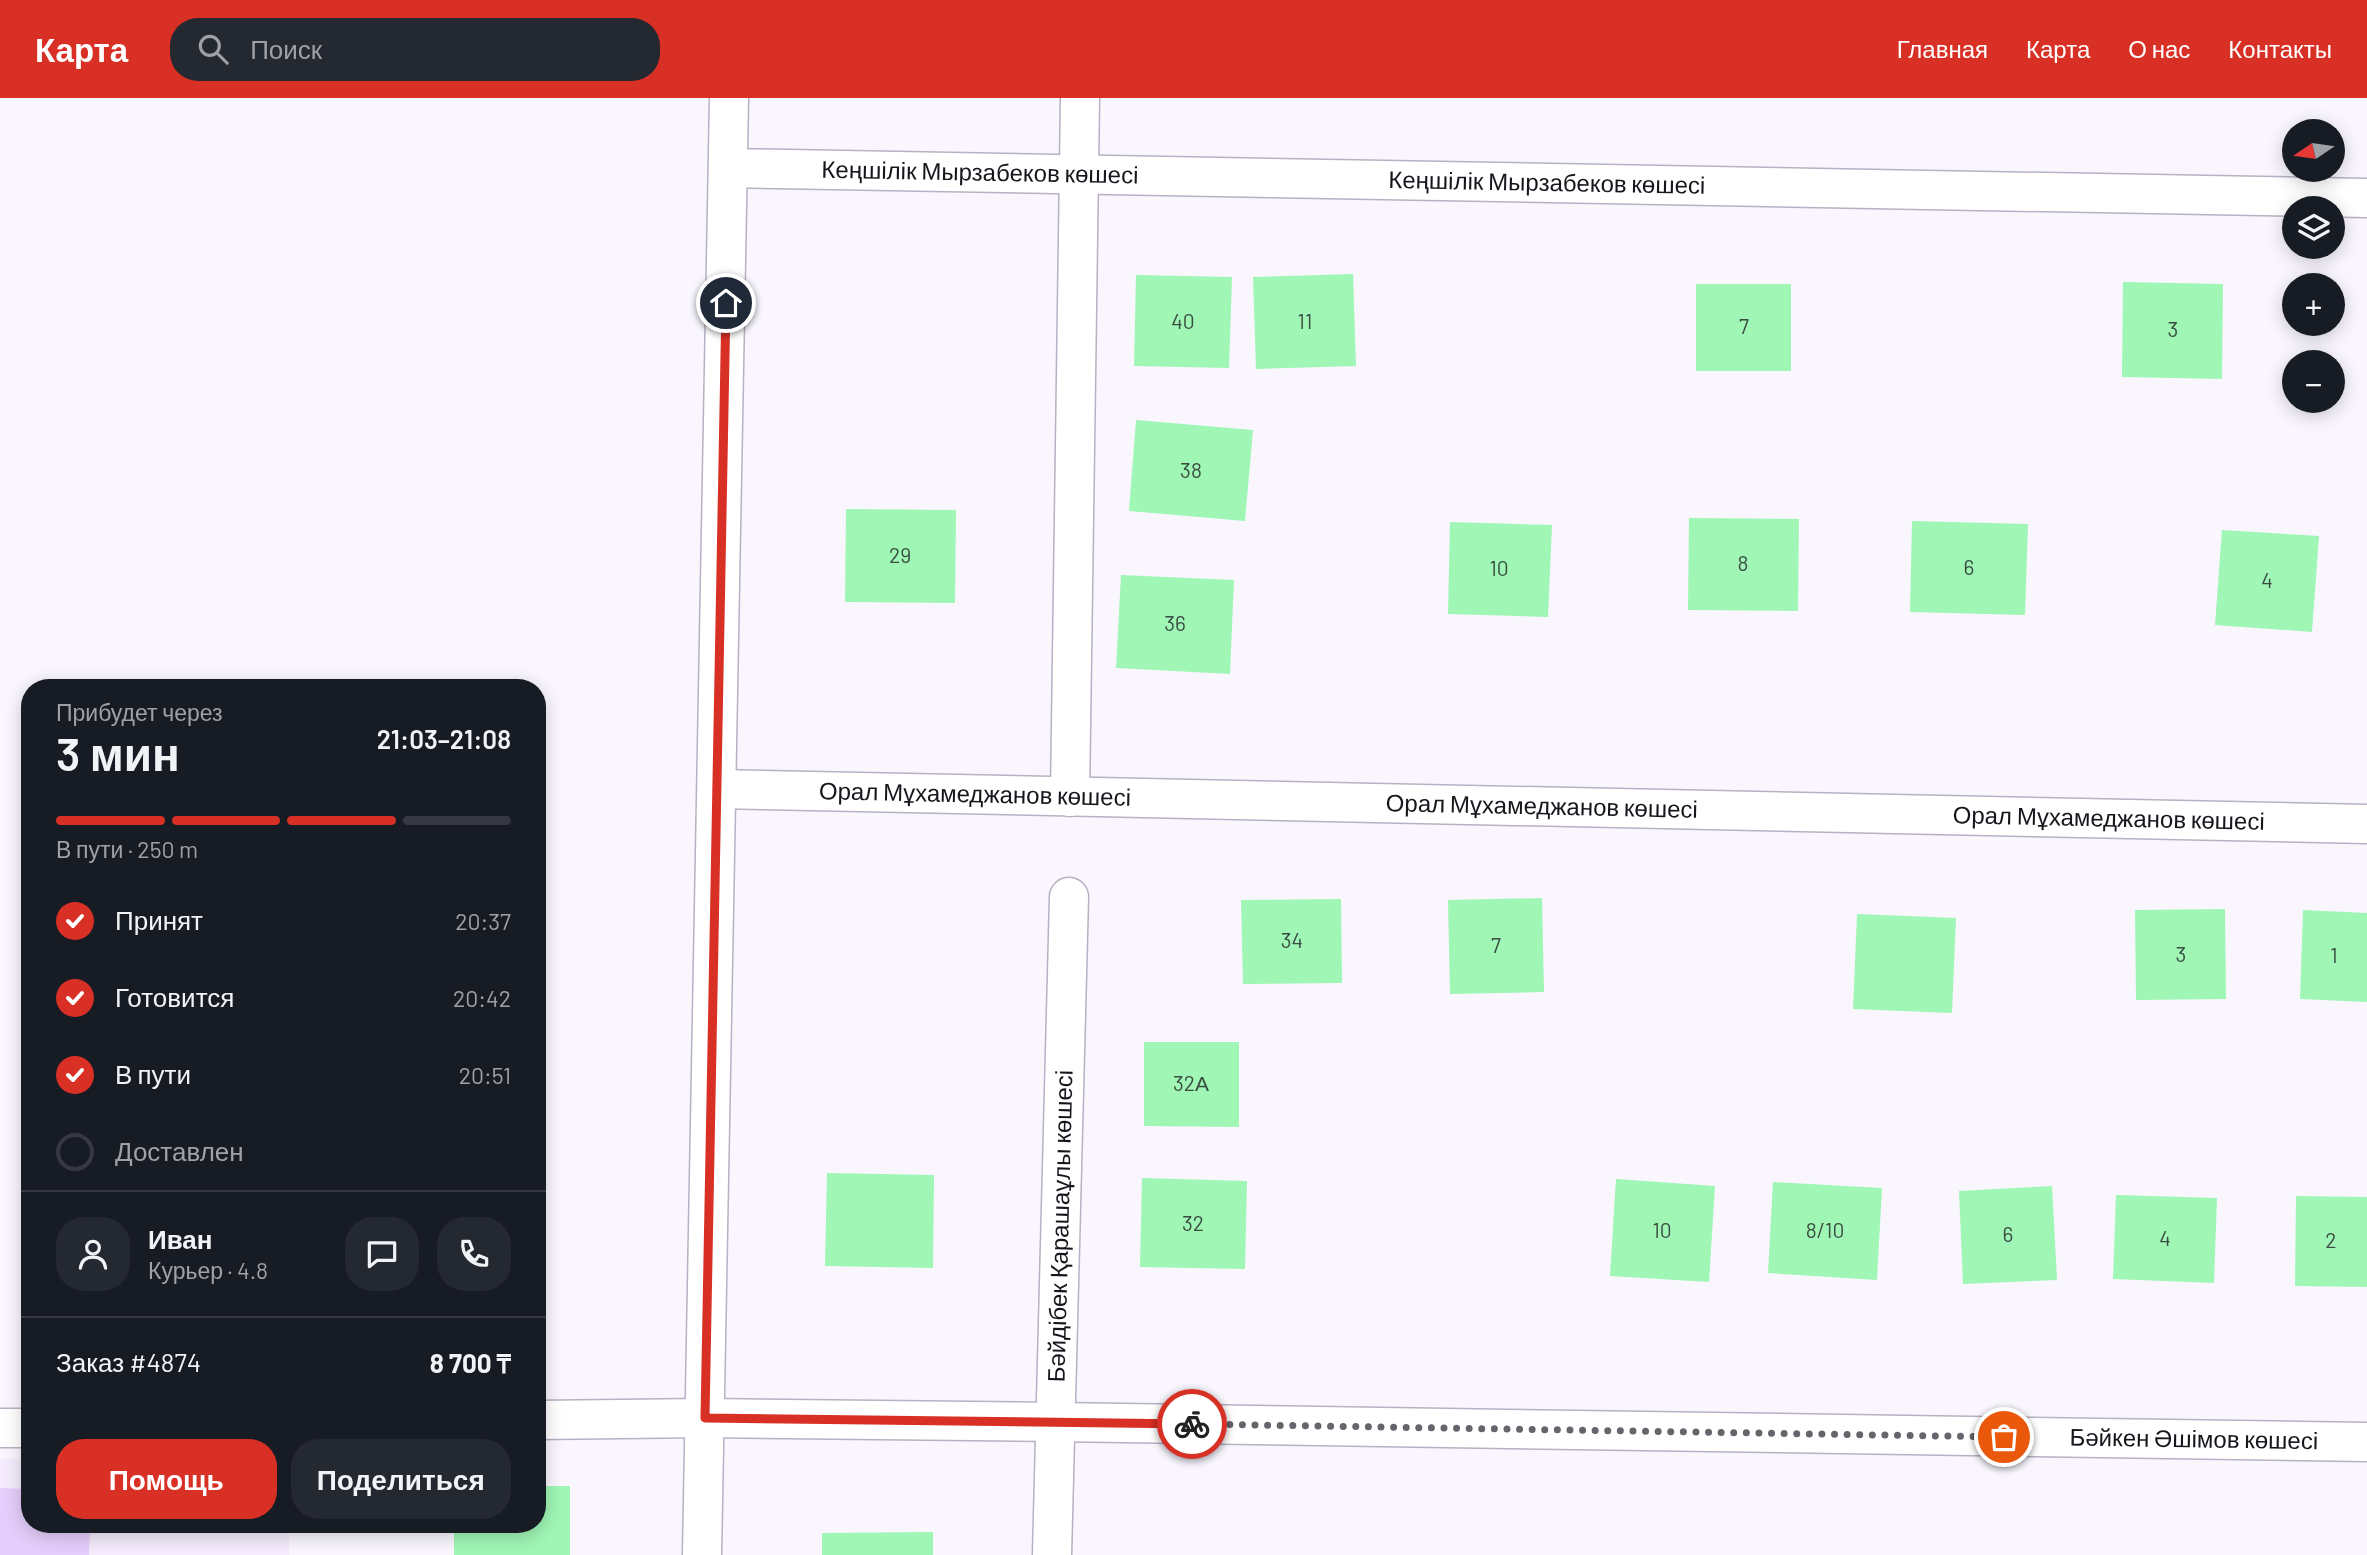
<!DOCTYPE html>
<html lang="ru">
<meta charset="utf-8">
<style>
body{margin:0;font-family:Barlow,sans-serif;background:#242831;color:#f1f3f6;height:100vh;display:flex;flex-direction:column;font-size:26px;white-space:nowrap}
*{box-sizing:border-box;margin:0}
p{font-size:23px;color:#9ea1a6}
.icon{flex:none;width:38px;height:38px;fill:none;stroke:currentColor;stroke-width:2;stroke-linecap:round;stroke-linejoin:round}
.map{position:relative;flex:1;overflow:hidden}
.drawer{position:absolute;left:21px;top:581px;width:525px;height:854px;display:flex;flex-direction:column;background:#171b24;border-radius:28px;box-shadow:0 4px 18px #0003}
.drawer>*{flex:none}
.needle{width:46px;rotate:257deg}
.buttons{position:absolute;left:2282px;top:21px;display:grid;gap:14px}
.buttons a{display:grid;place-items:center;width:63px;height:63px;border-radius:50%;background:#171b24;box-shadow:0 4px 18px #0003;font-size:35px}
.pin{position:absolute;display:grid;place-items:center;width:60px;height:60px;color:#fff;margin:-30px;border:4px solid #fff;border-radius:50%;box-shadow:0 2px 7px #0007}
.courier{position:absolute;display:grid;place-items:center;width:70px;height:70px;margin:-35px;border:5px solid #d93025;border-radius:50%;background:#fff;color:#222;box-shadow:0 2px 9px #0007}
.headline em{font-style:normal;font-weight:600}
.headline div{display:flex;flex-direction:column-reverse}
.headline{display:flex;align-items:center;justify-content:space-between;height:119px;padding:0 35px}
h1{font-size:46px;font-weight:600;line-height:52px}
.bar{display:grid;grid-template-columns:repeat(4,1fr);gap:10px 7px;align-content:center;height:84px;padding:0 35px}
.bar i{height:9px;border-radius:5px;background:#363941}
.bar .on{background:#d93025}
.bar p{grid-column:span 4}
.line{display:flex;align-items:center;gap:18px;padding:0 35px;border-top:2px solid #363941}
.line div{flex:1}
.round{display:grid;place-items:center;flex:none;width:74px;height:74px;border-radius:28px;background:#242831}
ol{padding:0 35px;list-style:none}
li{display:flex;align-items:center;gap:21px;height:77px}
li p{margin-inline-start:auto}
li .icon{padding:7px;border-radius:50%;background:#d93025;color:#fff;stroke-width:4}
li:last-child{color:#9ea1a6}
li i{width:38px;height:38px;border:4px solid #363941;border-radius:50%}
.button{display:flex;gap:14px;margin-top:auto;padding:14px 35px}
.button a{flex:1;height:80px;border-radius:28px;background:#d93025;color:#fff;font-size:28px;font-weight:600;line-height:80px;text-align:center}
.button a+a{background:#242831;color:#f1f3f6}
header{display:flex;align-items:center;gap:42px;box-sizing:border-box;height:98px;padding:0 35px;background:#d93025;color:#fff}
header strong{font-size:33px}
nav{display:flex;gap:38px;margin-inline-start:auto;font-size:24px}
.search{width:490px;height:63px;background:#242831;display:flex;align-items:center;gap:18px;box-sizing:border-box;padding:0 24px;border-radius:28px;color:#9ea1a6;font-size:26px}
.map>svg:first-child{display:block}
.built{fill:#f4ecfc}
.green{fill:#e5cefc}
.building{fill:#9ff6b5}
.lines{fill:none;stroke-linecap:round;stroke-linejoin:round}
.minor-casing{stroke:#b9b0c3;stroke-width:41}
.tertiary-casing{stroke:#b9b0c3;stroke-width:41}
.minor{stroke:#fff;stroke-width:38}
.tertiary{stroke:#fff;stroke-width:38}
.done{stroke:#67646b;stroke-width:7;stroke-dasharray:0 12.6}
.route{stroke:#d93025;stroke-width:9}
.labels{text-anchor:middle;stroke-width:5;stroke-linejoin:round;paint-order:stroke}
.number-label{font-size:21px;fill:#3a4d42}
.street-label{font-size:24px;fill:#18151c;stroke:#fff}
</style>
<header>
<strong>Карта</strong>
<div class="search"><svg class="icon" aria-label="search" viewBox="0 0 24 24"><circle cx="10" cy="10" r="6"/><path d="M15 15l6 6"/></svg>Поиск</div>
<nav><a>Главная</a><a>Карта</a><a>О нас</a><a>Контакты</a></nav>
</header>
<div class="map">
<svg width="2367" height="1457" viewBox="0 0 2367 1457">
<rect width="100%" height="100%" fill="#f9f6fe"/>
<path class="built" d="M0 1361H30V1426H289V1457H0Z"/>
<path class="green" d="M0 1390 30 1391V1426H90L89 1457H0Z"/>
<g class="building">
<path d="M1353 176 1356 268 1256 271 1253 179Z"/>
<path d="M1136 177 1232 179 1229 270 1134 268Z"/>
<path d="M2123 184 2223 186 2222 281 2122 279Z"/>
<rect x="1696" y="186" width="95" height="87"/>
<path d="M1136 322 1253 332 1245 423 1129 413Z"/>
<path d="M846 411 956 412 955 505 845 504Z"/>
<path d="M1689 420 1799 421 1798 513 1688 512Z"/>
<path d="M1912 423 2028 426 2025 517 1910 514Z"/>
<path d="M1450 424 1552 427 1548 519 1448 516Z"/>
<path d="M2222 432 2319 438 2312 534 2215 527Z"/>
<path d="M1121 477 1234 482 1230 576 1116 570Z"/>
<path d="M1542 800 1544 894 1450 896 1448 802Z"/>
<path d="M1341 801 1342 885 1243 886 1241 802Z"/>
<path d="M2225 811 2226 901 2136 902 2135 812Z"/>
<path d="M2303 812 2367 815V904L2300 901Z"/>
<path d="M1857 816 1956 820 1952 915 1853 911Z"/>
<path d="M1144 944H1239V1029L1144 1028Z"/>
<path d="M827 1075 934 1077 933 1170 825 1168Z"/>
<path d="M1142 1080 1247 1083 1245 1171 1140 1169Z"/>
<path d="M1616 1081 1715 1088 1709 1184 1610 1178Z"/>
<path d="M1773 1084 1882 1090 1877 1182 1768 1175Z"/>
<path d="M2052 1088 2057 1182 1963 1186 1959 1093Z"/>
<path d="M2116 1097 2217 1100 2214 1185 2113 1181Z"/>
<path d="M2296 1098 2367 1099V1189L2295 1188Z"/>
<path d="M537 1388H570V1457H454V1426H537Z"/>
<path d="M933 1434V1457H822V1435Z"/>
</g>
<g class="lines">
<defs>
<g id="minor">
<path id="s1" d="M728 70 2367 100"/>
<path id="s2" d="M718 691 2367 726"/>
<path d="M1070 699 1080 0"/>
<path id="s3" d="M537 1322 705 1320 1056 1324 2367 1344"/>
<path d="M0 1330H30"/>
<path id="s4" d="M1052 1457 1069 799"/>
</g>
<path id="tertiary" d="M702 1457 729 0"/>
</defs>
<use href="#minor" class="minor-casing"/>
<use href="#tertiary" class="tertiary-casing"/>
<use href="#minor" class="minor"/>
<use href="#tertiary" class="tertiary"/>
</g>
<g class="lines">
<path class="done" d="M1192 1326 2004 1339"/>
<path class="route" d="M726 205 705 1320 1192 1326"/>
</g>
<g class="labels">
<g class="number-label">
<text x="1183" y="231">40</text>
<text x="1305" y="231">11</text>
<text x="1744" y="236">7</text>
<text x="2173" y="239">3</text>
<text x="1191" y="380">38</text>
<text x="900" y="465">29</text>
<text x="1743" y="473">8</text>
<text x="1969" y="477">6</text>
<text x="1499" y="478">10</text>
<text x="2267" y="490">4</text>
<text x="1175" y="533">36</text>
<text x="1292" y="850">34</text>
<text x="1496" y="855">7</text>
<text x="2181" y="864">3</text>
<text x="2334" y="865">1</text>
<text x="1191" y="993">32А</text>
<text x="1193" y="1133">32</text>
<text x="1662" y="1140">10</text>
<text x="1825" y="1140">8/10</text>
<text x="2008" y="1144">6</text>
<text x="2165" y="1148">4</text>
<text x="2331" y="1150">2</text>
</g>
<g class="street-label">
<text dy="8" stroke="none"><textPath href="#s1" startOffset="252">Кеңшілік Мырзабеков көшесі</textPath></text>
<text dy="8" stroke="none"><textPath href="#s1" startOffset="819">Кеңшілік Мырзабеков көшесі</textPath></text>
<text dy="8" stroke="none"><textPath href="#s2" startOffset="257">Орал Мұхамеджанов көшесі</textPath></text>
<text dy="8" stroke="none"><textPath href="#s2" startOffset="824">Орал Мұхамеджанов көшесі</textPath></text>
<text dy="8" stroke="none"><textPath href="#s2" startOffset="1391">Орал Мұхамеджанов көшесі</textPath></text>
<text dy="8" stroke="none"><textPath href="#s4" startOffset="329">Бәйдібек Қарашаұлы көшесі</textPath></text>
<text dy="8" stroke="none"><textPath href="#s3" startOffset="1657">Бәйкен Әшімов көшесі</textPath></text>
</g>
</g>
</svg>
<div class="buttons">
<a><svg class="needle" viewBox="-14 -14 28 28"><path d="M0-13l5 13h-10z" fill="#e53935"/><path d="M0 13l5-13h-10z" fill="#9ea1a6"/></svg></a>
<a><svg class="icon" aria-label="layers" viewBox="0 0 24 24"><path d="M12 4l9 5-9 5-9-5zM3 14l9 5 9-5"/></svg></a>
<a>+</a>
<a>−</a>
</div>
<div class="pin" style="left:2004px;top:1339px;background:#ea580c"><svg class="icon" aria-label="bag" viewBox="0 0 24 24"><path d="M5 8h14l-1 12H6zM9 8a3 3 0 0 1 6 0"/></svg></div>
<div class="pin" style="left:726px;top:205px;background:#1f2937"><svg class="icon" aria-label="home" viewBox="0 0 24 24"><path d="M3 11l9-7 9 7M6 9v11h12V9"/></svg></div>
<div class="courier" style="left:1192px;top:1326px"><svg class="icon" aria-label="bike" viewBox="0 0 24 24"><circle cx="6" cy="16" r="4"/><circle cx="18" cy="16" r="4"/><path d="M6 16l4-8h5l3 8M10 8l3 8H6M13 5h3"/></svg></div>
<section class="drawer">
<div class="headline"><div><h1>3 мин</h1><p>Прибудет через</p></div><em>21:03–21:08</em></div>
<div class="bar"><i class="on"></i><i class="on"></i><i class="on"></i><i></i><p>В пути · 250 m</p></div>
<ol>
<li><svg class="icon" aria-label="check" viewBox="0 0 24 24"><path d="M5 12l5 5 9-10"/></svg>Принят<p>20:37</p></li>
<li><svg class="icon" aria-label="check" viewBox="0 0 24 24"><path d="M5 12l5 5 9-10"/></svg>Готовится<p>20:42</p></li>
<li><svg class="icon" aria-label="check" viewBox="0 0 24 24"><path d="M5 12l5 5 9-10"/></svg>В пути<p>20:51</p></li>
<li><i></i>Доставлен</li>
</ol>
<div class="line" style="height:126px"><a class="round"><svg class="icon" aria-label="person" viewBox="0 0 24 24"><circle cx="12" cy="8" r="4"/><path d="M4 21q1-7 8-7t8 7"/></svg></a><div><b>Иван</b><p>Курьер · 4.8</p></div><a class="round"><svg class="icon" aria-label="chat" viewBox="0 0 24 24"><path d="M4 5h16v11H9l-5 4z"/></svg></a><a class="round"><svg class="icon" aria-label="phone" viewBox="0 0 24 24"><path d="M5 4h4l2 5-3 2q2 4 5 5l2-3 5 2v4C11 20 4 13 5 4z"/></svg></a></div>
<div class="line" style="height:91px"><div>Заказ #4874</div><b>8 700 ₸</b></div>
<div class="button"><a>Помощь</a><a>Поделиться</a></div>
</section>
</div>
